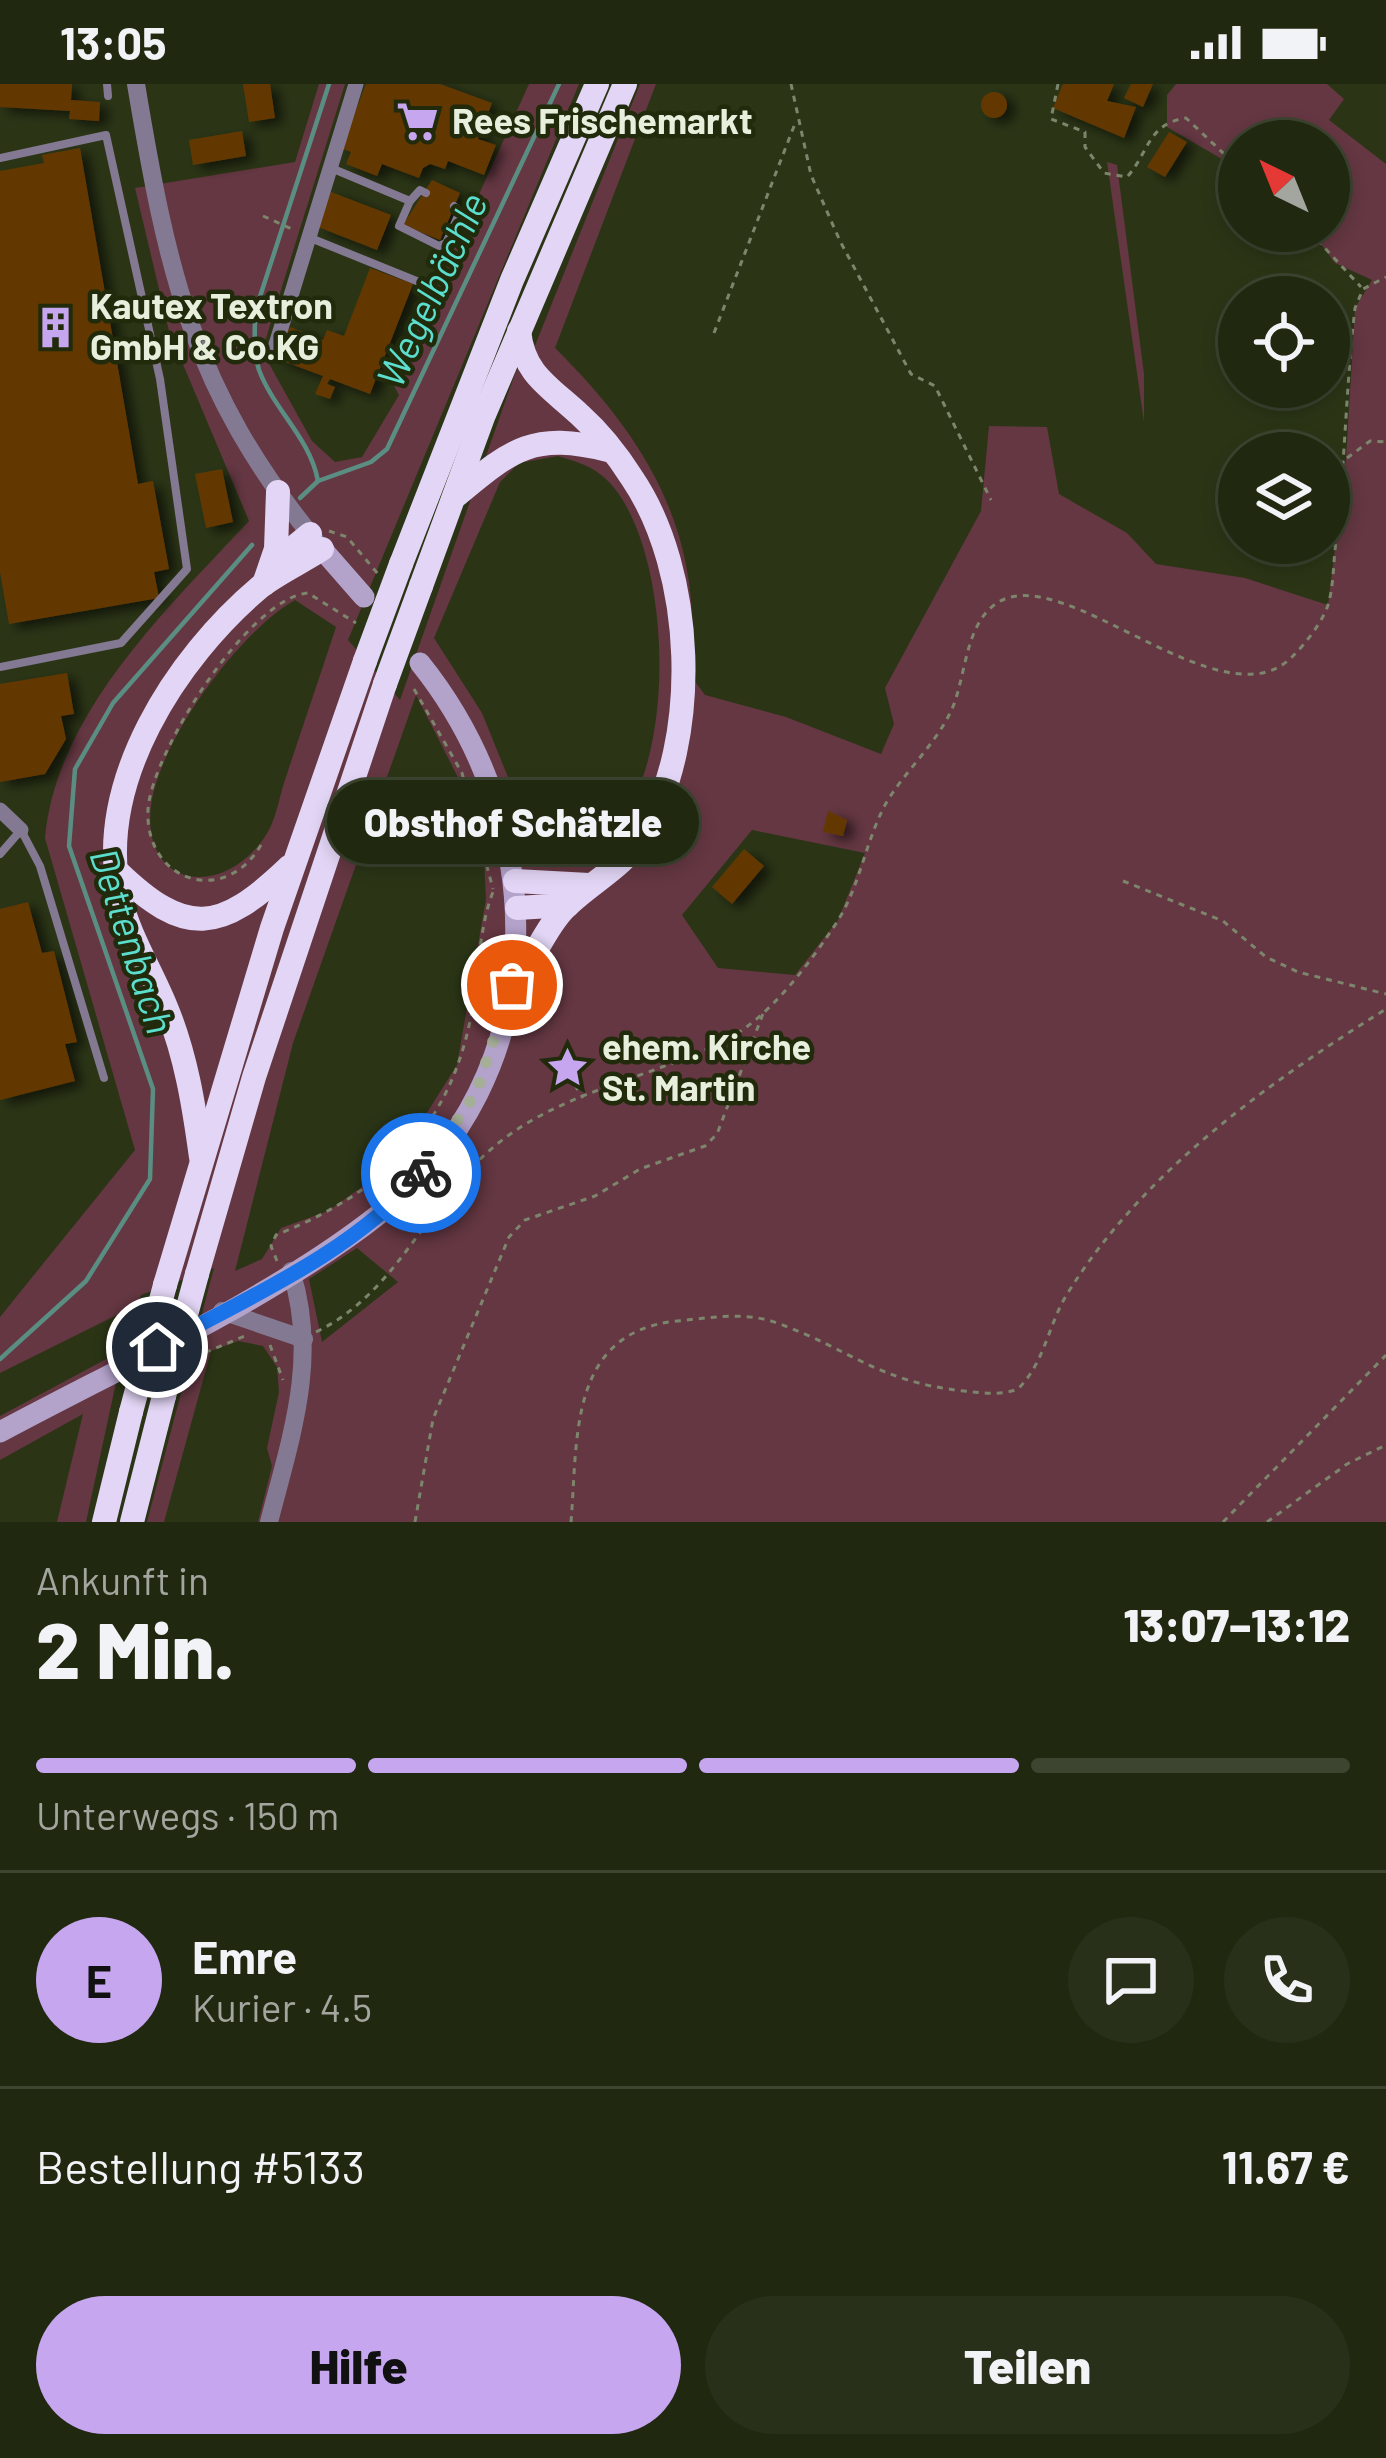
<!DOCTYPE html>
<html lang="de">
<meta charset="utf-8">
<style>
body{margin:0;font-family:Barlow,sans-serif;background:#283019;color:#f1f3f6;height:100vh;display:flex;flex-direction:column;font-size:45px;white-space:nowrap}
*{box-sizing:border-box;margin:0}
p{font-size:39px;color:#a2a69f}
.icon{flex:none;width:66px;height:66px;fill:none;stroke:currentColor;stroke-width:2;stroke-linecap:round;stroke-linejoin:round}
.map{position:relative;height:1438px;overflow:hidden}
.panel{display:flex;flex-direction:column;background:#202810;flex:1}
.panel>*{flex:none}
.needle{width:78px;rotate:317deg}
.controls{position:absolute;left:1218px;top:36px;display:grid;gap:24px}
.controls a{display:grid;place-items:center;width:132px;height:132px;border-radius:50%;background:#202810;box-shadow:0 6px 18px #0003,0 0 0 3px #3d4430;font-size:60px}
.pin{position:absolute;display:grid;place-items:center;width:102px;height:102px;color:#fff;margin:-51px;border:6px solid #fff;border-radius:50%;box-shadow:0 3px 12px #0007}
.courier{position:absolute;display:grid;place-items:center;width:120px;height:120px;margin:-60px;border:9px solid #1a73e8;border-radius:50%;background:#fff;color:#222;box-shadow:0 3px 15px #0007}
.bubble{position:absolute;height:84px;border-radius:42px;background:#202810;box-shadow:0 6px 18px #0003,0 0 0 3px #3d4430;font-size:39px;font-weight:800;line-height:84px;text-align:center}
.summary em{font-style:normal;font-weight:800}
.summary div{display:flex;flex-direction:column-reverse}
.summary{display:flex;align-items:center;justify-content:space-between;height:204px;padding:0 36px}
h1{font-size:78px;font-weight:800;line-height:90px}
.bar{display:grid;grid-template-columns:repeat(4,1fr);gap:18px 12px;align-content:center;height:144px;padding:0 36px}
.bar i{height:15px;border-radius:9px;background:#3d4430}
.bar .selected{background:#c7a6f0}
.bar p{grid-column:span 4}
.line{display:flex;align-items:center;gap:30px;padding:0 36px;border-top:3px solid #3d4430}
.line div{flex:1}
.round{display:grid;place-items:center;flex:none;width:126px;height:126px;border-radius:63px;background:#283019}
.button{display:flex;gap:24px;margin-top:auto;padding:24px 36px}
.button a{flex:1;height:138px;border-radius:72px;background:#c7a6f0;color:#111;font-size:48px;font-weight:800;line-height:138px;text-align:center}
.button a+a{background:#283019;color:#f1f3f6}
.status{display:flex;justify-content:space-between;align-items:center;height:84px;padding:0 60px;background:#202810;direction:ltr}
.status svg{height:33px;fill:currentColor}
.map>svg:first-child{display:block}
.green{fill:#643742;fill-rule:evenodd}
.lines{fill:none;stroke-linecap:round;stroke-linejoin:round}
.stream{stroke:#5a8e82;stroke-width:4.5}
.building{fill:#643901;filter:url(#shadow)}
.path{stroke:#7d866c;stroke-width:3;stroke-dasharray:6 6;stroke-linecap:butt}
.service{stroke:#847992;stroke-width:8}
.minor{stroke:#847992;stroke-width:15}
.tertiary{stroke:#847992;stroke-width:18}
.secondary{stroke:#b3a2ca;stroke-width:21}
.trunk{stroke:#e2d5f5;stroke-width:24}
.trunk-bridge{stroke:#e2d5f5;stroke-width:24}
.done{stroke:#a5ae97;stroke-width:12;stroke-dasharray:0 21.6}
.route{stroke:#1a73e8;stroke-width:15}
.labels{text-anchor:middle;stroke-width:9;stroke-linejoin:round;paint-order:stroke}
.poi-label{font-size:36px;font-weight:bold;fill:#e7efdc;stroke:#212b0c;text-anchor:start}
.water-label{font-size:39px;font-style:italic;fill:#5bdece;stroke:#212b0c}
</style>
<div class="status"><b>13:05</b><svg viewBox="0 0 49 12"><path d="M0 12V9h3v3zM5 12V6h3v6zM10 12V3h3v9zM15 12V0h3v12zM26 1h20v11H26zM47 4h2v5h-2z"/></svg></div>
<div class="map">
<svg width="1386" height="1438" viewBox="0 0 1386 1438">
<defs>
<filter id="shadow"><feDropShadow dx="8" dy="5" stdDeviation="6" flood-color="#0009"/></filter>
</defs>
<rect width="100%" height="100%" fill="#2b3516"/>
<g class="green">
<path d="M319 0H345L262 267 312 357 335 378 362 373 399 311 393 300 529 0H579L348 556 400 616 516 287 534 264 640 0H656L555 264C649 357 705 452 690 591L705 611 786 633 881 670 894 640 885 604 981 427 989 342 1047 343 1059 410 1127 449 1156 480 1245 494 1328 521 1346 375 1355 224 1372 196 1335 179 1311 147H1329V57H1239V85L1167 43V11L1176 0H1327L1344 15 1329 36 1386 80V1438H258L272 1382 267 1364 279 1308 277 1283 263 1262 238 1257 211 1267 164 1438H147L214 1184 141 1211 137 1221 0 1289V1233L135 1066 45 754C56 629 168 524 249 437L169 247 135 104 295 78ZM558 372C577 378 593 382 607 396 678 465 684 730 581 772 566 779 552 782 539 770L482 629 434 554 500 398 519 379ZM295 516 336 543C319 595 301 647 284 699 279 715 275 738 266 751 224 816 141 805 151 722 159 657 239 548 295 516ZM416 611 469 715 484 776 486 815 457 981 406 1062 373 1095 328 1127 281 1144 262 1175 235 1187 293 959ZM752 746 865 769 838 836 795 891 718 884 682 831ZM357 1164 398 1198 322 1258 309 1195Z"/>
<path d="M1107 78 1117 81 1144 290V338Z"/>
<path d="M123 1266 86 1438H57L83 1330 0 1376V1332Z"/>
</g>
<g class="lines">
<g class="stream">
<path d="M318 397 371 378 387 365 559 0"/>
<path d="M318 397C310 354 274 326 259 286 253 267 255 248 255 228L329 0"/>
<path d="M300 414 318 397"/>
<path d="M0 1275 86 1197 150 1095 153 1005 69 762 75 685 113 619 252 461"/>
</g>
</g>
<g class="building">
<path d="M0 0H72L71 16 100 18 99 37 69 35 70 27 0 23Z"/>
<path d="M243 0H270L275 34 249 38Z"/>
<path d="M366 0H440L492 19 478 55 496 61 484 91 448 77 445 85 430 80 423 84 419 94 382 80 377 92 346 80 351 68 341 64Z"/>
<path d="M1063 0H1114L1107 17 1136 23 1124 54 1053 24Z"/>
<path d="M1131 0H1153L1143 23 1124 14Z"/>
<circle cx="994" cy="21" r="13"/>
<path d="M242 47 246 72 193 81 189 56Z"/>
<path d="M1169 48 1187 58 1165 93 1147 83Z"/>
<path d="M80 64 138 400 153 397 169 485 154 488 159 514 9 540 0 488V87L44 79 42 71Z"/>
<path d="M432 96 460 109 440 156 403 141Z"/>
<path d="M331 108 391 131 377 166 318 143Z"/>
<path d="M370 184 413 200 370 310 330 295 327 300 335 303 330 315 315 310 323 292 277 275 290 243 323 256 327 246 344 252Z"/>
<path d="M222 385 233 438 206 444 195 390Z"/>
<path d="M67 589 74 630 61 632 66 655 45 690 0 698V600Z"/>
<path d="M828 727 847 736 843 752 823 748Z"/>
<path d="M744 765 764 782 732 820 712 803Z"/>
<path d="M28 818 42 869 54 867 77 958 65 960 75 997 0 1016V825Z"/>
</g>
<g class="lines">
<g class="path">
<path d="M791 0 811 91 840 157 911 290 935 302 991 416"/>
<path d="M1058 0 1051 35 1085 48V63L1104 89 1127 93C1149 69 1147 40 1186 34L1239 84"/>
<path d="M263 132 294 146"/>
<path d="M1309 147 1361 203"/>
<path d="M714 249 796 37"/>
<path d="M1347 374 1370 357 1386 358"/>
<path d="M329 447 347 453 378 490"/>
<path d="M414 605 462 689 493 805"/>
<path d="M261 761C224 824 144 797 148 725 152 668 249 514 308 509L356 539"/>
<path d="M1123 797 1223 837 1266 873 1298 888 1386 910"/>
<path d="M554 996 571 995 583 1014"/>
<path d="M277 1177 271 1162 276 1151C382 1109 451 1044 472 927 479 889 479 843 493 808"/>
<path d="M316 1248C399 1208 426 1118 496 1061 561 1007 652 994 726 956 770 933 810 879 837 838 860 802 865 759 885 721 902 691 931 665 948 633 967 600 962 542 997 519 1063 475 1222 643 1292 573 1305 560 1322 539 1328 521 1334 502 1333 478 1336 458 1345 380 1346 302 1355 224L1363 205 1386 193"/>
<path d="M270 1261 283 1296"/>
<path d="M194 1273 245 1252"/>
<path d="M415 1438 433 1335 509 1153 525 1136 595 1112 640 1085 705 1062 717 1050 764 927"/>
<path d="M571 1438C578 1354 568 1248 677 1237 710 1234 744 1227 777 1239 850 1265 878 1298 964 1307 983 1309 1000 1312 1018 1305 1046 1277 1048 1239 1069 1207 1145 1086 1268 999 1386 925"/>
<path d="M1223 1438 1386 1271"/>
<path d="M1267 1438 1347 1380 1386 1361"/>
</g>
<g class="service">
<path d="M107 0 108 12"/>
<path d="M0 74 106 51 160 295 187 485 121 559 0 583"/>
<path d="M331 84 410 117 399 142 439 162 446 159 460 127 454 122"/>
<path d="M410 117 420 106 426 109"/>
<path d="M308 153 429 202"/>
<path d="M0 770 21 746 40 782 104 994"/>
</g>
<g class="minor">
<path d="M274 267 356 0"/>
<path d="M0 726 21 746"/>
</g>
<g class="tertiary">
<path d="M136 0C167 186 192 306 315 456"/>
<path d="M222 1227 304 1255"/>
<path d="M269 1438C291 1353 319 1273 291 1187"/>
</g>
<g class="secondary">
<path d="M322 465 364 513"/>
<path d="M0 1348C121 1283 271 1215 378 1131 555 992 553 745 420 579"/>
</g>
<g class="trunk">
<path d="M457 411C513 364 534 348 608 366"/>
<path d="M401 480 512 196 597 0"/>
<path d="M272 481 310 450"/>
<path d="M264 500 276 465 278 408"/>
<path d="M421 502 483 333 625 0"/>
<path d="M116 786C186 854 220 849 289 783"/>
<path d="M515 797 589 801"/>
<path d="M517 824 568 821"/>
<path d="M512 901C534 878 542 849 563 826 588 800 623 784 643 752 702 655 695 487 632 394 618 372 599 348 580 331 549 302 524 291 519 247"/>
<path d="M201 1073C194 1022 186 971 166 923 151 886 129 852 120 814 94 699 176 574 260 503 278 489 302 478 322 465"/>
<path d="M197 1190 254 993 385 600"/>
<path d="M165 1201 272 844 365 577"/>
<path d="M104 1438 131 1328"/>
<path d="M132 1438 164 1312"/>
</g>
<g class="trunk-bridge">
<path d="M365 577 401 480"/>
<path d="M385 600 421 502"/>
<path d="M164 1312 197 1190"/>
<path d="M131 1328 165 1201"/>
</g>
</g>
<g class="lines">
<path class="done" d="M421 1089 476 1009 512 901"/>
<path class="route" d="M157 1263C245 1215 355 1168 421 1089"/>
</g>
<defs>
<symbol id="supermarket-bare" viewBox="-9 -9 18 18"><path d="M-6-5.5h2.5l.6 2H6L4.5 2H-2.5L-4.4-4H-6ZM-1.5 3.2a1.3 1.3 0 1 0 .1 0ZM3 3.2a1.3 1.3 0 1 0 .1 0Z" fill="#c7a6f0" stroke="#212b0c" stroke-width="2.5" paint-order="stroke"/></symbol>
<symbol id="building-bare" viewBox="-9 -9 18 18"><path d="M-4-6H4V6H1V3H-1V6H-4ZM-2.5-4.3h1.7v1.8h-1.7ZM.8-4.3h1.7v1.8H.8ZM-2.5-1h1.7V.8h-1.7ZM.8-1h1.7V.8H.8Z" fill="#c7a6f0" stroke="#212b0c" stroke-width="2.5" paint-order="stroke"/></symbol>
<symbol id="sight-bare" viewBox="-9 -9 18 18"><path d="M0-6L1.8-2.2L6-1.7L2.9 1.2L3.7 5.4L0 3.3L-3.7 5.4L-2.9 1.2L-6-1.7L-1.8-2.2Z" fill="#c7a6f0" stroke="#212b0c" stroke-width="2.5" paint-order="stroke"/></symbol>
</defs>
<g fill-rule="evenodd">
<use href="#supermarket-bare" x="388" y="8" width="59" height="59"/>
<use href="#building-bare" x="26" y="214" width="59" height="59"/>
<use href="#sight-bare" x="538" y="954" width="59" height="59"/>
</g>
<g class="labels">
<g class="poi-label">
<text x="452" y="50">Rees Frischemarkt</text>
<text x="90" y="235">Kautex Textron<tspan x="90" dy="41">GmbH &amp; Co.KG</tspan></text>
<text x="602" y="976">ehem. Kirche<tspan x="602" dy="41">St. Martin</tspan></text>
</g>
<g class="water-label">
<text transform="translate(432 206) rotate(-65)" y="14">Wegelbächle</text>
<text transform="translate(132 857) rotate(72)" y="14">Dettenbach</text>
</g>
</g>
</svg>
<div class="controls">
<a><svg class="needle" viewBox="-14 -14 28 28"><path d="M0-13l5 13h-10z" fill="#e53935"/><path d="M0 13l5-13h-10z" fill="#a2a69f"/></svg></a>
<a><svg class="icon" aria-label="locate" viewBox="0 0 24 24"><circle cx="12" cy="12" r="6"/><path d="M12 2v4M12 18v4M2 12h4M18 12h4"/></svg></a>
<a><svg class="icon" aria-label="layers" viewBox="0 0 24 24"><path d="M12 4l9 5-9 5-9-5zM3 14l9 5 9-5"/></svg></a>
</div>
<div class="pin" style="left:512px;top:901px;background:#ea580c"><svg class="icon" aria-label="bag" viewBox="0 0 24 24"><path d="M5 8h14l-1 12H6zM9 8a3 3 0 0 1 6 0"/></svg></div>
<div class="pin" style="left:157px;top:1263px;background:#1f2937"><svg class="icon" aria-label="home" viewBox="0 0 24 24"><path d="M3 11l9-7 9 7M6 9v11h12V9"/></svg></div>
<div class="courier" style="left:421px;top:1089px"><svg class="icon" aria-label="bike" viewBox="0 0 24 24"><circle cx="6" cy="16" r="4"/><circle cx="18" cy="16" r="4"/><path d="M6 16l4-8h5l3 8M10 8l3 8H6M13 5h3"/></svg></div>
<div class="bubble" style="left:327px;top:696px;width:372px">Obsthof Schätzle</div>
</div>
<section class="panel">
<div class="summary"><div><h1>2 Min.</h1><p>Ankunft in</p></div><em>13:07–13:12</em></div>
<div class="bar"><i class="selected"></i><i class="selected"></i><i class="selected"></i><i></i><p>Unterwegs · 150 m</p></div>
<div class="line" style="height:216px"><b class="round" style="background:#c7a6f0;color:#111">E</b><div><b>Emre</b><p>Kurier · 4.5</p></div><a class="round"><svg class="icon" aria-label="chat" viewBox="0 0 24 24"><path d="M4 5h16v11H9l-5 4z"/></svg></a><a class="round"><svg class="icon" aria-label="phone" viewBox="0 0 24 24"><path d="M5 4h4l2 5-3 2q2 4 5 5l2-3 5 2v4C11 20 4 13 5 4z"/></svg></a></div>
<div class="line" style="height:156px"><div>Bestellung #5133</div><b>11.67 €</b></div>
<div class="button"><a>Hilfe</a><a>Teilen</a></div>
</section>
